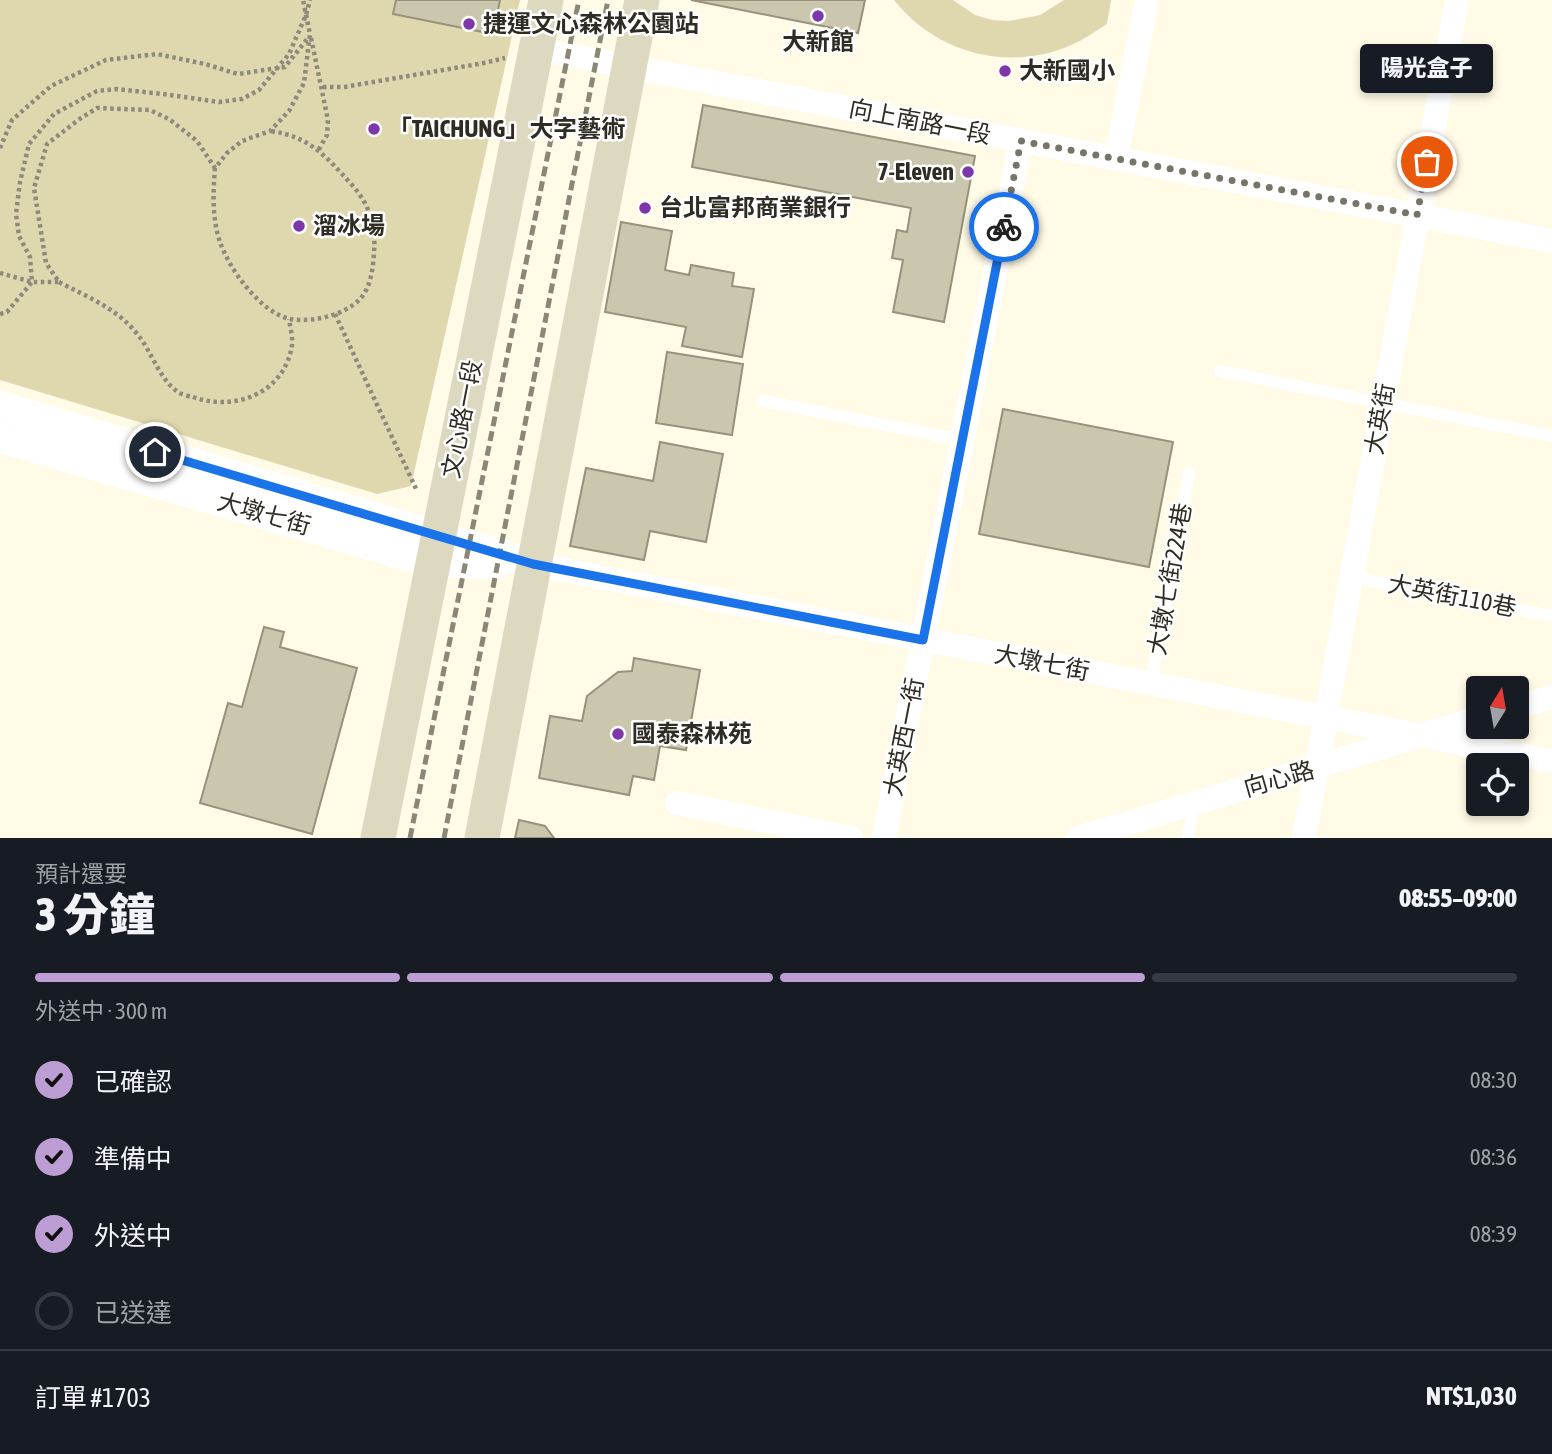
<!DOCTYPE html>
<html lang="zh-TW">
<meta charset="utf-8">
<style>
body{margin:0;font-family:"Asap Condensed","Noto Sans TC",sans-serif;background:#242831;color:#f1f3f6;height:100vh;display:flex;flex-direction:column;font-size:26px;white-space:nowrap}
*{box-sizing:border-box;margin:0}
p{font-size:23px;color:#9ea1a6}
.icon{flex:none;width:38px;height:38px;fill:none;stroke:currentColor;stroke-width:2;stroke-linecap:round;stroke-linejoin:round}
.map{position:relative;height:838px;overflow:hidden}
.details{display:flex;flex-direction:column;background:#171b24;flex:1}
.details>*{flex:none}
.needle{width:46px;rotate:11deg}
.controls{position:absolute;left:1466px;top:676px;display:grid;gap:14px}
.controls a{display:grid;place-items:center;width:63px;height:63px;border-radius:7px;background:#171b24;box-shadow:0 4px 10px #0003;font-size:35px}
.pin{position:absolute;display:grid;place-items:center;width:60px;height:60px;color:#fff;margin:-30px;border:4px solid #fff;border-radius:50%;box-shadow:0 2px 7px #0007}
.courier{position:absolute;display:grid;place-items:center;width:70px;height:70px;margin:-35px;border:5px solid #1a73e8;border-radius:50%;background:#fff;color:#222;box-shadow:0 2px 9px #0007}
.bubble{position:absolute;height:49px;border-radius:7px;background:#171b24;box-shadow:0 4px 10px #0003;font-size:23px;font-weight:800;line-height:49px;text-align:center}
.overview em{font-style:normal;font-weight:800}
.overview div{display:flex;flex-direction:column-reverse}
.overview{display:flex;align-items:center;justify-content:space-between;height:119px;padding:0 35px}
h1{font-size:46px;font-weight:800;line-height:52px}
.bar{display:grid;grid-template-columns:repeat(4,1fr);gap:10px 7px;align-content:center;height:84px;padding:0 35px}
.bar i{height:9px;border-radius:5px;background:#363941}
.bar .on{background:#bd9ed4}
.bar p{grid-column:span 4}
.line{display:flex;align-items:center;gap:18px;padding:0 35px;border-top:2px solid #363941}
.line div{flex:1}
ol{padding:0 35px;list-style:none}
li{display:flex;align-items:center;gap:21px;height:77px}
li p{margin-inline-start:auto}
li .icon{padding:7px;border-radius:50%;background:#bd9ed4;color:#111;stroke-width:4}
li:last-child{color:#9ea1a6}
li i{width:38px;height:38px;border:4px solid #363941;border-radius:50%}
.map>svg:first-child{display:block}
.green{fill:#dfd8af}
.building{fill:#cbc7ae;stroke:#96927b;stroke-width:2}
.lines{fill:none;stroke-linecap:round;stroke-linejoin:round}
.path{stroke:#8e8b7d;stroke-width:4.5;stroke-dasharray:3.5 3.5;stroke-linecap:butt}
.service{stroke:#fff;stroke-width:12}
.minor{stroke:#fff;stroke-width:24}
.tertiary{stroke:#fff;stroke-width:30}
.secondary{stroke:#ddd9c0;stroke-width:35}
.rail{stroke:#8a8779;stroke-width:5;stroke-dasharray:10 5;stroke-linecap:butt}
.done{stroke:#777468;stroke-width:7;stroke-dasharray:0 12.6}
.route{stroke:#1a73e8;stroke-width:9}
.poi-dot{fill:#7d37aa;stroke:#fff;stroke-width:2.5}
.labels{text-anchor:middle;stroke-width:5;stroke-linejoin:round;paint-order:stroke}
.poi-label{font-size:24px;font-weight:bold;fill:#2e2c23;stroke:#fff;text-anchor:start}
.street-label{font-size:24px;fill:#2e2c23;stroke:#fff}
</style>
<div class="map">
<svg width="1552" height="838" viewBox="0 0 1552 838">
<rect width="100%" height="100%" fill="#fffbe7"/>
<g class="green">
<path d="M0 0H520L411 486 377 494 0 380Z"/>
<path d="M894 0H953L975 15 992 20 1009 21 1040 15 1064 0H1111L1107 24C1093 33 1080 42 1064 48 1003 71 934 51 894 0Z"/>
</g>
<g class="building">
<path d="M396 0H500L493 34 393 14Z"/>
<path d="M691 0H865L858 33Z"/>
<path d="M703 105 975 156 944 322 893 312 903 260 892 258 897 230 907 232 911 208 692 167Z"/>
<path d="M621 222 672 231 665 270 689 275 691 265 734 273 732 286 754 289 742 357 682 346 686 327 605 312Z"/>
<path d="M667 352 743 364 732 435 656 423Z"/>
<path d="M1003 409 1173 442 1149 567 979 534Z"/>
<path d="M660 442 723 454 706 542 650 531 644 560 570 546 586 468 653 481Z"/>
<path d="M264 627 284 632 280 647 357 668 312 834 200 803 228 703 242 707Z"/>
<path d="M634 658 700 670 686 750 660 746 654 780 633 776 629 795 539 778 550 716 582 721 587 696 618 672 632 671Z"/>
<path d="M519 820 545 826 554 838H515Z"/>
</g>
<g class="lines">
<g class="path">
<path d="M311 38 328 120 327 135 318 151"/>
<path d="M323 87H344L484 63 505 58"/>
<path d="M0 148 12 120 51 86 106 60 157 54 205 64 238 74 285 67 308 38"/>
<path d="M215 168C213 192 212 219 220 242 229 269 261 313 290 319 312 323 345 315 360 299 371 287 373 268 374 253 376 226 370 205 352 185 326 156 309 136 270 131"/>
<path d="M0 273 32 282H59L46 263 34 188 47 144 81 118 97 108 150 110 169 119 197 141 215 168 227 153 242 141 270 131 289 111 304 83 310 34 303 0"/>
<path d="M59 282C89 298 117 308 138 335 152 352 159 379 178 392 182 395 189 396 193 397 235 412 285 393 292 345 293 337 290 327 289 319"/>
<path d="M0 314 7 312 32 282 30 257 19 236 16 214 20 182 29 144 54 114 97 91 116 89 163 94 219 102 242 99 259 90 289 54 306 15 310 0"/>
<path d="M335 314 417 491"/>
</g>
<g class="service">
<path d="M1220 371 1552 436"/>
<path d="M763 401 962 440"/>
<path d="M1351 577 1552 616"/>
<path d="M1151 684 1189 473"/>
<path d="M1188 838 1194 804"/>
</g>
<g class="minor">
<path d="M536 49 1552 241"/>
<path d="M1116 159 1147 0"/>
<path d="M533 564 1552 761"/>
<path d="M1517 707 1552 697"/>
<path d="M677 803 851 838"/>
<path d="M884 838 1021 141"/>
<path d="M1078 838 1479 718"/>
<path d="M1304 838 1457 0"/>
</g>
<g class="tertiary">
<path d="M0 406 533 564"/>
<path d="M0 438 433 563 496 564"/>
</g>
<g class="secondary">
<path d="M378 838 546 0"/>
<path d="M482 838 642 0"/>
</g>
<g class="rail">
<path d="M410 838 579 0"/>
<path d="M444 838 608 0"/>
</g>
</g>
<g class="lines">
<path class="done" d="M1004 227 1021 141 1417 215 1427 162"/>
<path class="route" d="M155 452 533 564 923 640 1004 227"/>
</g>
<g class="poi-dot">
<circle cx="818" cy="16" r="7"/>
<circle cx="469" cy="24" r="7"/>
<circle cx="1005" cy="71" r="7"/>
<circle cx="374" cy="129" r="7"/>
<circle cx="968" cy="172" r="7"/>
<circle cx="645" cy="208" r="7"/>
<circle cx="299" cy="226" r="7"/>
<circle cx="618" cy="734" r="7"/>
</g>
<g class="labels">
<g class="poi-label">
<text x="483" y="32">捷運文心森林公園站</text>
<text x="818" y="50" text-anchor="middle">大新館</text>
<text x="1019" y="79">大新國小</text>
<text x="388" y="137">「TAICHUNG」大字藝術</text>
<text x="954" y="180" text-anchor="end">7-Eleven</text>
<text x="659" y="216">台北富邦商業銀行</text>
<text x="313" y="234">溜冰場</text>
<text x="632" y="742">國泰森林苑</text>
</g>
<g class="street-label">
<text transform="translate(920 122) rotate(11)" y="8">向上南路一段</text>
<text transform="translate(462 419) rotate(-79)" y="8">文心路一段</text>
<text transform="translate(1380 419) rotate(-80)" y="8">大英街</text>
<text transform="translate(264 514) rotate(16)" y="8">大墩七街</text>
<text transform="translate(1170 579) rotate(-80)" y="8">大墩七街224巷</text>
<text transform="translate(1452 596) rotate(11)" y="8">大英街110巷</text>
<text transform="translate(1042 663) rotate(11)" y="8">大墩七街</text>
<text transform="translate(904 737) rotate(-79)" y="8">大英西一街</text>
<text transform="translate(1279 779) rotate(-16)" y="8">向心路</text>
</g>
</g>
</svg>
<div class="controls">
<a><svg class="needle" viewBox="-14 -14 28 28"><path d="M0-13l5 13h-10z" fill="#e53935"/><path d="M0 13l5-13h-10z" fill="#9ea1a6"/></svg></a>
<a><svg class="icon" aria-label="locate" viewBox="0 0 24 24"><circle cx="12" cy="12" r="6"/><path d="M12 2v4M12 18v4M2 12h4M18 12h4"/></svg></a>
</div>
<div class="pin" style="left:1427px;top:162px;background:#ea580c"><svg class="icon" aria-label="bag" viewBox="0 0 24 24"><path d="M5 8h14l-1 12H6zM9 8a3 3 0 0 1 6 0"/></svg></div>
<div class="pin" style="left:155px;top:452px;background:#1f2937"><svg class="icon" aria-label="home" viewBox="0 0 24 24"><path d="M3 11l9-7 9 7M6 9v11h12V9"/></svg></div>
<div class="courier" style="left:1004px;top:227px"><svg class="icon" aria-label="bike" viewBox="0 0 24 24"><circle cx="6" cy="16" r="4"/><circle cx="18" cy="16" r="4"/><path d="M6 16l4-8h5l3 8M10 8l3 8H6M13 5h3"/></svg></div>
<div class="bubble" style="left:1360px;top:44px;width:133px">陽光盒子</div>
</div>
<section class="details">
<div class="overview"><div><h1>3 分鐘</h1><p>預計還要</p></div><em>08:55–09:00</em></div>
<div class="bar"><i class="on"></i><i class="on"></i><i class="on"></i><i></i><p>外送中 · 300 m</p></div>
<ol>
<li><svg class="icon" aria-label="check" viewBox="0 0 24 24"><path d="M5 12l5 5 9-10"/></svg>已確認<p>08:30</p></li>
<li><svg class="icon" aria-label="check" viewBox="0 0 24 24"><path d="M5 12l5 5 9-10"/></svg>準備中<p>08:36</p></li>
<li><svg class="icon" aria-label="check" viewBox="0 0 24 24"><path d="M5 12l5 5 9-10"/></svg>外送中<p>08:39</p></li>
<li><i></i>已送達</li>
</ol>
<div class="line" style="height:91px"><div>訂單 #1703</div><b>NT$1,030</b></div>
</section>
